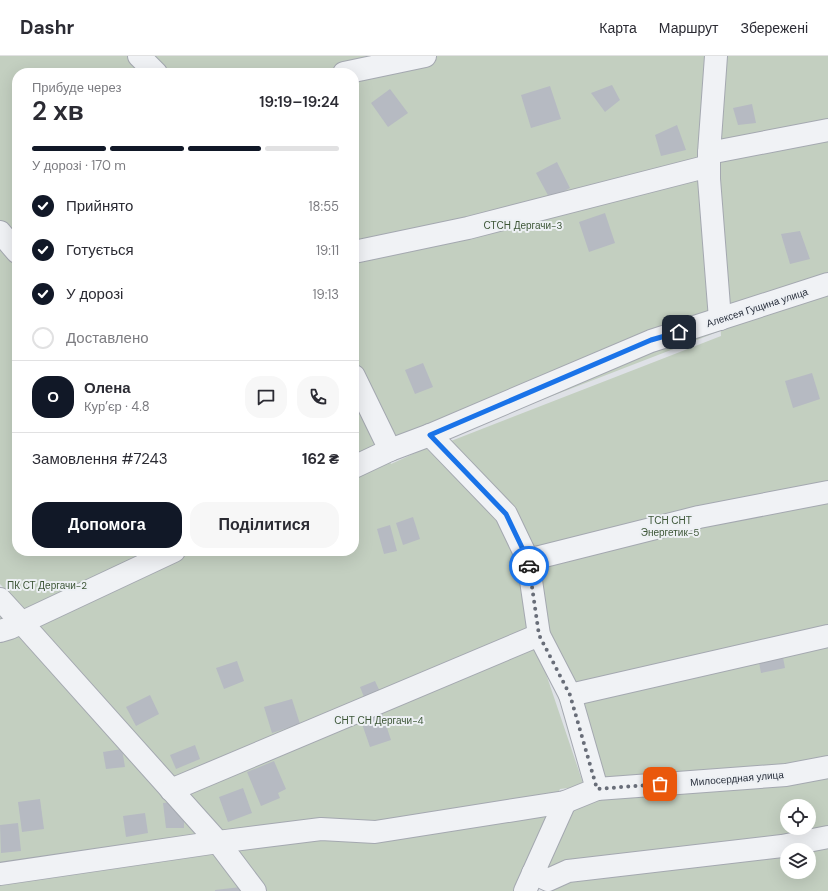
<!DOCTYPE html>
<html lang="uk">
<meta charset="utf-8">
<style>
body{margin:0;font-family:"DM Sans",sans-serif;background:#f7f7f7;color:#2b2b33;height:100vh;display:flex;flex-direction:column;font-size:15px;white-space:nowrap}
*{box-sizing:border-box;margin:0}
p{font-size:13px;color:#7c7c81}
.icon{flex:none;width:22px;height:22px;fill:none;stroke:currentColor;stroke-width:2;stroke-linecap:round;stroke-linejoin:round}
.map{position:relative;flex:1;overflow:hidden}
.panel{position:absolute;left:12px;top:12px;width:347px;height:488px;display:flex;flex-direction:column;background:#fff;border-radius:16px;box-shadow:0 4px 16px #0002}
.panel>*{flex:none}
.buttons{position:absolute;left:780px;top:743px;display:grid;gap:8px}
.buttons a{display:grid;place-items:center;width:36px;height:36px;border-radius:50%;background:#fff;box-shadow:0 4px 16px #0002;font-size:20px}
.pin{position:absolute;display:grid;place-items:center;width:34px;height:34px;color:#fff;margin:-17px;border-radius:8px;box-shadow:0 2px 6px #0006}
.courier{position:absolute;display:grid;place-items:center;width:40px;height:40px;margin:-20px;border:3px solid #1a73e8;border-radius:50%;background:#fff;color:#222;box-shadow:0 1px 5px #0007}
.summary em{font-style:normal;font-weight:600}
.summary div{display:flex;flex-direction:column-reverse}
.summary{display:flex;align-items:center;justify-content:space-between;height:68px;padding:0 20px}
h1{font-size:26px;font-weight:600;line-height:30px}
.bar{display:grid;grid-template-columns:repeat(4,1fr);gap:6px 4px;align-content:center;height:48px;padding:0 20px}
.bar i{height:5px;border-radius:3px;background:#e1e1e2}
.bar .on{background:#111827}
.bar p{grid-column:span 4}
.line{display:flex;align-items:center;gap:10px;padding:0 20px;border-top:1px solid #e1e1e2}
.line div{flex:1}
.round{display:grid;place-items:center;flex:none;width:42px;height:42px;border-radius:16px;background:#f7f7f7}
ol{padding:0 20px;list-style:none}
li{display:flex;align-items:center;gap:12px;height:44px}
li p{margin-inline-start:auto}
li .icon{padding:4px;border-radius:50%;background:#111827;color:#fff;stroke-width:4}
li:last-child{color:#7c7c81}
li i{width:22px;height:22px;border:2px solid #e1e1e2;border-radius:50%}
.button{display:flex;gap:8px;margin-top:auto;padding:8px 20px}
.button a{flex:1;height:46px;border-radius:16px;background:#111827;color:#fff;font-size:16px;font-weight:600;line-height:46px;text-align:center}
.button a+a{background:#f7f7f7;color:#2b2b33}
header{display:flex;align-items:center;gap:24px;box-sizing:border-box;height:56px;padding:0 20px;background:#fff;border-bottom:1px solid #e1e1e2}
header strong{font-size:19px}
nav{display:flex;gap:22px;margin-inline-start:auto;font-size:14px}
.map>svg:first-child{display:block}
.green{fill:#c3cfc0;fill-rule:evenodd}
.building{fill:#b6bac2}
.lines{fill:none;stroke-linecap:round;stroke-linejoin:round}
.minor-casing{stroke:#a4a8b0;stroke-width:24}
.minor{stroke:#f0f2f5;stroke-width:22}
.done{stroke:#686d78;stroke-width:4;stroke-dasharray:0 7.2}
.route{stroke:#1a73e8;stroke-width:5}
.labels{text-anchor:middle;stroke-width:4;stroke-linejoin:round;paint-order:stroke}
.park-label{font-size:10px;fill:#3d5637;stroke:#edf0f4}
.street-label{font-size:10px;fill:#282f3c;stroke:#edf0f4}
</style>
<header>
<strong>Dashr</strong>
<nav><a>Карта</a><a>Маршрут</a><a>Збережені</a></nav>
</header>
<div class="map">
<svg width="828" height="835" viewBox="0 0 828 835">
<rect width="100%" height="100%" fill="#dee1e6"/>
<g class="green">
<path d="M0 0H132L149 17H17V495H354V336L377 378 391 408 426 392 498 462 500 459 433 392 721 280 706 0H828V835H543L542 831 526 815 588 730 558 633 539 597 584 730 560 733 513 835H0V533L33 562 0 528ZM787 750H809V772H787ZM787 794H809V816H787Z"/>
<path d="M148 0H704L703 120 720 275 397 400 354 314V17H164Z"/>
</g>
<g class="building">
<path d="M612 29 620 44 605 56 591 37Z"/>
<path d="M550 30 561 63 531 72 521 39Z"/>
<path d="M390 33 408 57 388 71 371 47Z"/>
<path d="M752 48 756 67 738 69 733 52Z"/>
<path d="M677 69 686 94 661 100 655 79Z"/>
<path d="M557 106 570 132 550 143 536 117Z"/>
<path d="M605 157 615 187 589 196 579 166Z"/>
<path d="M800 175 810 203 790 208 781 178Z"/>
<path d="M423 307 433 331 415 338 405 314Z"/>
<path d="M812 317 820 343 793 352 785 325Z"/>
<path d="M413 461 420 483 403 489 396 467Z"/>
<path d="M390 469 397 495 384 498 377 473Z"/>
<path d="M781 591 785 612 761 617 757 596Z"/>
<path d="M237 605 244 625 224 633 216 612Z"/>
<path d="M375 625 382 640 366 646 360 631Z"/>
<path d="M150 639 159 658 136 670 126 651Z"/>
<path d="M292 643 300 668 272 677 264 651Z"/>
<path d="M382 657 391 684 370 691 361 665Z"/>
<path d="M195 689 200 703 176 713 170 699Z"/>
<path d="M122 693 125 711 106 713 103 696Z"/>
<path d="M274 705 286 733 278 737 280 742 261 750 247 716Z"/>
<path d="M243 732 252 757 228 766 219 741Z"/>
<path d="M40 743 44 773 22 776 18 746Z"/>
<path d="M172 746 184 764V772H166L163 747Z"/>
<path d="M145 757 148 777 126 781 123 760Z"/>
<path d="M18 767 21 795 1 797 0 769Z"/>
<path d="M241 831 240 835H215V834Z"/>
</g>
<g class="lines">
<defs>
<g id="minor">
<path d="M139 0 156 17"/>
<path d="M716 0 709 97V123L720 263"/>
<path d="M344 17 425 0"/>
<path d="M709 97 828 74"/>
<path d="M0 176 17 196"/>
<path d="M354 196 468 172 709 110"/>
<path d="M354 320 390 394"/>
<path d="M354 411 390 394 430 379 651 285 828 228"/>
<path d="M528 504 699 461 828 436"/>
<path d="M0 543 22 567 218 786 255 835"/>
<path d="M0 575 10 572 174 495"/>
<path d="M570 639 828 580"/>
<path d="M597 733 786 719 828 711"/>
<path d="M171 734 539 579"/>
<path d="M533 817 548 824 568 815 782 790 828 781"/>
<path d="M0 818 218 786 321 773 375 776 565 746 597 733 570 639 539 579 528 504 506 458 430 379"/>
<path d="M525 835 565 746"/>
</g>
</defs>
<use href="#minor" class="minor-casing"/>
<use href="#minor" class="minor"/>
</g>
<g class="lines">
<path class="done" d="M529 510 539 579 570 639 597 733 660 728"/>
<path class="route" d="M529 510 528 504 506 458 430 379 651 284 679 276"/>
</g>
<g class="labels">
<g class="park-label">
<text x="523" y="173">СТСН Дергачи-3</text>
<text x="670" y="468">ТСН СНТ<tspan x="670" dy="12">Энергетик-5</tspan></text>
<text x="47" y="533">ПК СТ Дергачи-2</text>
<text x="379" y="668">СНТ СН Дергачи-4</text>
</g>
<g class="street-label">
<text transform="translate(757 251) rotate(-18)" y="4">Алексея Гущина улица</text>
<text transform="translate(737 722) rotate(-5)" y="4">Милосердная улица</text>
</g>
</g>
</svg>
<div class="buttons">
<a><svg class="icon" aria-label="locate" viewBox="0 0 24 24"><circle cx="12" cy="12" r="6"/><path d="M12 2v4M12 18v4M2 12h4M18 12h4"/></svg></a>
<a><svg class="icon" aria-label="layers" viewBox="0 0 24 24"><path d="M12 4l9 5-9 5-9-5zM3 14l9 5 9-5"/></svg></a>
</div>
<div class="pin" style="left:660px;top:728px;background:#ea580c"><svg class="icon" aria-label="bag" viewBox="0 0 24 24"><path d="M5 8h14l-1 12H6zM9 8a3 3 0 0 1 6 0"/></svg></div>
<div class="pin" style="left:679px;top:276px;background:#1f2937"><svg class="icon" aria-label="home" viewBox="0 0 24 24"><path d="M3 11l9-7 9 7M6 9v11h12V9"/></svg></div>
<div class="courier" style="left:529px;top:510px"><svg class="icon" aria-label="car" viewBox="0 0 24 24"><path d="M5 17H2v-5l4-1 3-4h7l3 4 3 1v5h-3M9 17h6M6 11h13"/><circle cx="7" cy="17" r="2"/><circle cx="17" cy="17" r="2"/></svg></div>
<section class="panel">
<div class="summary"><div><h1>2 хв</h1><p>Прибуде через</p></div><em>19:19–19:24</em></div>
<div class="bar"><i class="on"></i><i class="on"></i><i class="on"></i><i></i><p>У дорозі · 170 m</p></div>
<ol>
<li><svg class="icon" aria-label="check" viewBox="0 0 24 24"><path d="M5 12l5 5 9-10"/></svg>Прийнято<p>18:55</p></li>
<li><svg class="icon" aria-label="check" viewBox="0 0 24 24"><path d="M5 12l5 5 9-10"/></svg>Готується<p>19:11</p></li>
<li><svg class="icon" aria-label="check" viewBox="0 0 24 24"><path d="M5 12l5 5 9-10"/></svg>У дорозі<p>19:13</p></li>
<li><i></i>Доставлено</li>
</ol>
<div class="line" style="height:72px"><b class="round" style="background:#111827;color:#fff">О</b><div><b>Олена</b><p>Кур’єр · 4.8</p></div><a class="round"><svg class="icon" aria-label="chat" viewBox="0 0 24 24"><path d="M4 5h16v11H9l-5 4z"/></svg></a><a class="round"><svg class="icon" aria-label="phone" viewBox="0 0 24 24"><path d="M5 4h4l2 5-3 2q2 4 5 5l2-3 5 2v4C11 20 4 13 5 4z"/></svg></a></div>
<div class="line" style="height:52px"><div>Замовлення #7243</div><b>162 ₴</b></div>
<div class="button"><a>Допомога</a><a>Поділитися</a></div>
</section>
</div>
